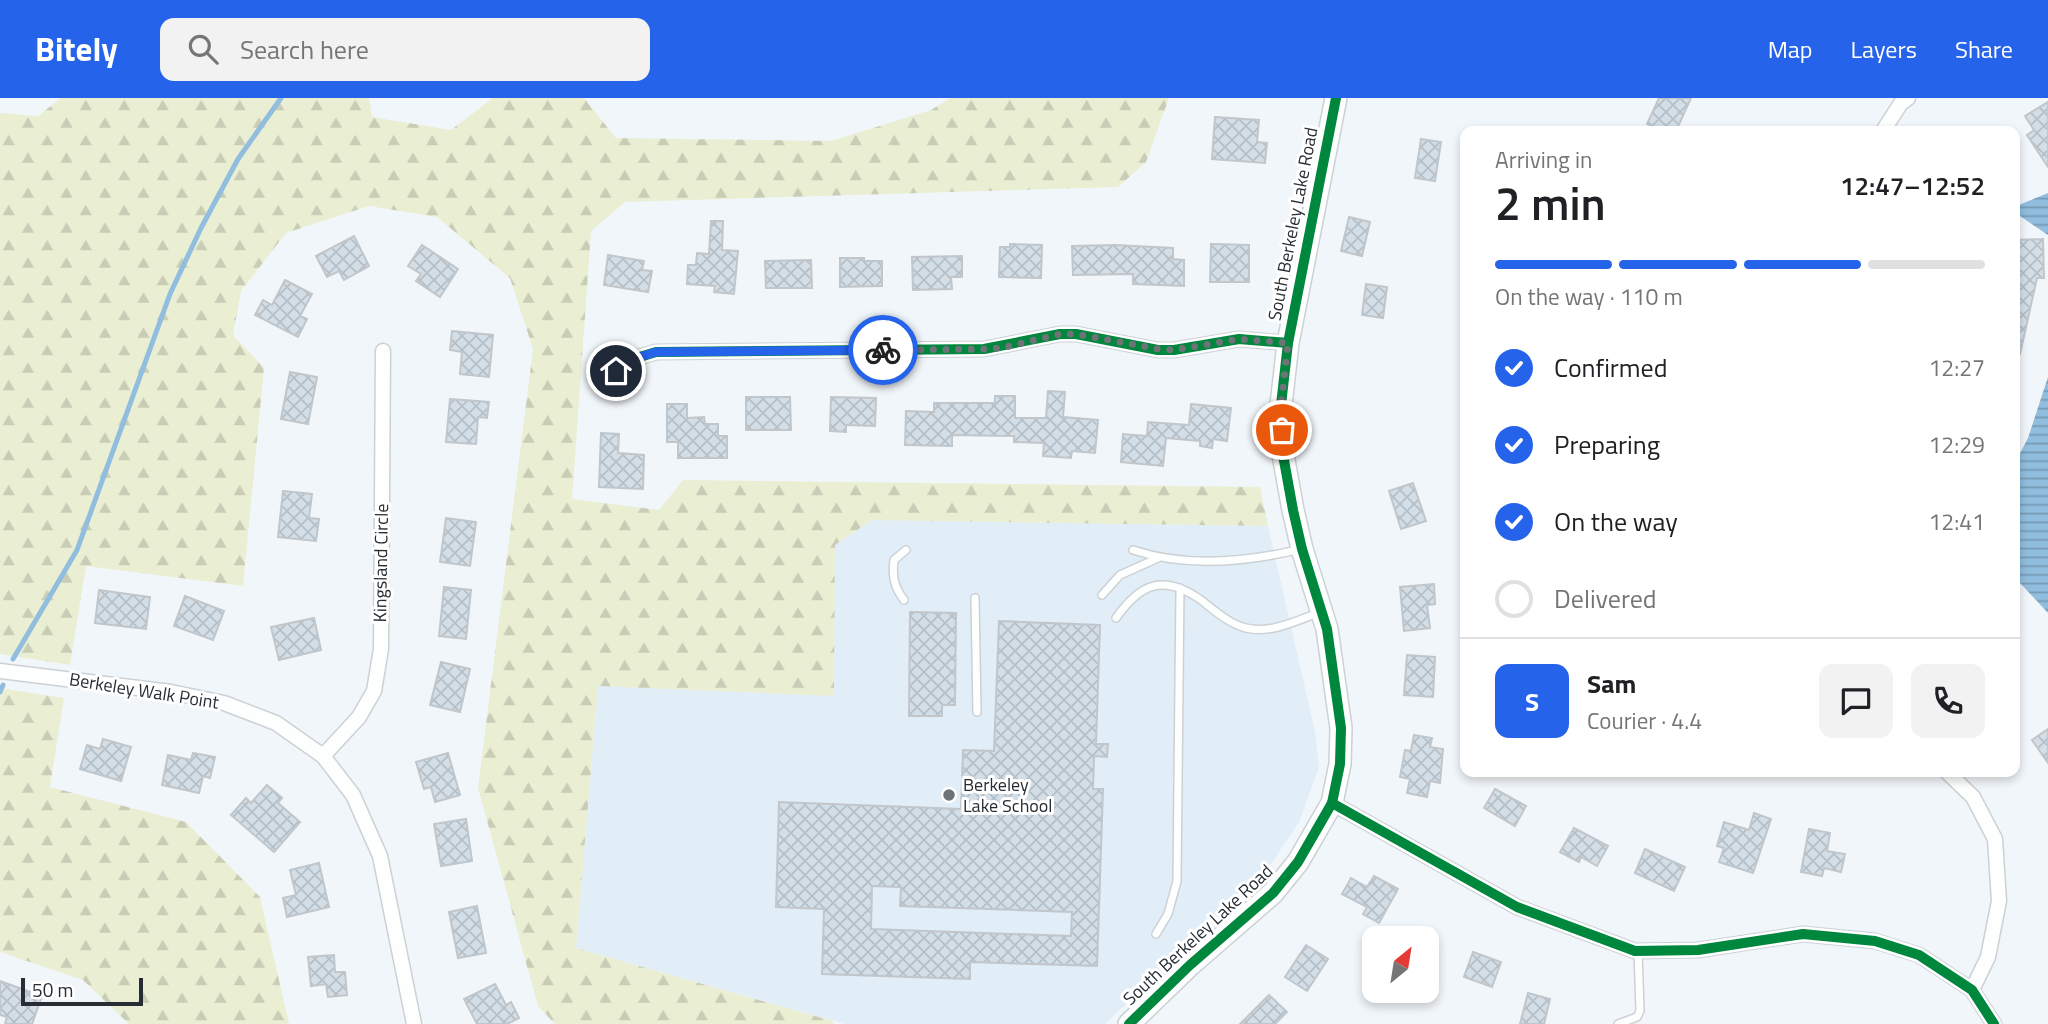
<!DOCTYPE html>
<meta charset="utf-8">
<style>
body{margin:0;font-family:"Titillium Web",sans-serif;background:#f2f2f2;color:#202124;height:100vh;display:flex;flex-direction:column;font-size:26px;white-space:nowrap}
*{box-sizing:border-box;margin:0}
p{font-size:23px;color:#757577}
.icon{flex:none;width:38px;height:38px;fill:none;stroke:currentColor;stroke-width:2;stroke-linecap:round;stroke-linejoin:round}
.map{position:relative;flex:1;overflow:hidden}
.drawer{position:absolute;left:1460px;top:28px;width:560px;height:651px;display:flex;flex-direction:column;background:#fff;border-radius:14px;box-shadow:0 4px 10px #0003}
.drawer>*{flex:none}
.needle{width:46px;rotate:30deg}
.controls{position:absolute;left:1362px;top:828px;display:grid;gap:14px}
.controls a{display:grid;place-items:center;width:77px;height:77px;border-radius:14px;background:#fff;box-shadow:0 4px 10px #0003;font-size:35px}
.scale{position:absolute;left:21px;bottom:18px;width:122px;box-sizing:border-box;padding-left:7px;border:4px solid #272d32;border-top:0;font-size:19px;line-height:24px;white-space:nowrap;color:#272d32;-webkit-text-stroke:5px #fff;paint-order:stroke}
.pin{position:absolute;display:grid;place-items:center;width:60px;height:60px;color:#fff;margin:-30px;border:4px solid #fff;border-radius:50%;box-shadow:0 2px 7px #0007}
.courier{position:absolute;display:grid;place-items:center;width:70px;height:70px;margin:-35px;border:5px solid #2563eb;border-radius:50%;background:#fff;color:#222;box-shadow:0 2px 9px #0007}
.head em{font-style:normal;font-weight:600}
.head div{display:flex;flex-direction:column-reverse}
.head{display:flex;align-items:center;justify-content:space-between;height:119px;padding:0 35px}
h1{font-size:46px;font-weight:600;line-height:52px}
.bar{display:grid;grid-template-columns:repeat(4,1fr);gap:10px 7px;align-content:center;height:84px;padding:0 35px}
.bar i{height:9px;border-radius:5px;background:#e0e0e0}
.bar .active{background:#2563eb}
.bar p{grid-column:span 4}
.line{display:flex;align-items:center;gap:18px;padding:0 35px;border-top:2px solid #e0e0e0}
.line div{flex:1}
.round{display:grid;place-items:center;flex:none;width:74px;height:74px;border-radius:14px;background:#f2f2f2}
ol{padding:0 35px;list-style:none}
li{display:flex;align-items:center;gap:21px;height:77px}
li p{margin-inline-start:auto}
li .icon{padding:7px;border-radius:50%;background:#2563eb;color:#fff;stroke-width:4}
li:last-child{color:#757577}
li i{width:38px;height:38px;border:4px solid #e0e0e0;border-radius:50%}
header{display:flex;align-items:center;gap:42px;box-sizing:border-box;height:98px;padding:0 35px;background:#2563eb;color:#fff}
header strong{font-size:33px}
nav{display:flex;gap:38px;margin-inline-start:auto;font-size:24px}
.search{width:490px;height:63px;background:#f2f2f2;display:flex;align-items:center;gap:18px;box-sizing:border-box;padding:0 24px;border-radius:14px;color:#757577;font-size:26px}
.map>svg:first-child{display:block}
.built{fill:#e1edf7}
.forest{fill:url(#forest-firs)}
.water{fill:url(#water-rules)}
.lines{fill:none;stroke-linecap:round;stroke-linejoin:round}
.stream{stroke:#91bddf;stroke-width:5}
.building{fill:url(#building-cross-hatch);stroke:#c1c6cb;stroke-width:2;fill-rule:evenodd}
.lane-casing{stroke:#ccd1d5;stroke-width:10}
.street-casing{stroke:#ccd1d5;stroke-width:17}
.secondary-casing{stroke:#ccd1d5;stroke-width:24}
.lane{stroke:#fdfefe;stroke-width:7}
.street{stroke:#fdfefe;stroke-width:14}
.secondary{stroke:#fdfefe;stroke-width:21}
.cycleway-casing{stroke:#fff;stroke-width:15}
.cycleway{stroke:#00873e;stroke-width:10}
.done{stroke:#6e7378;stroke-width:7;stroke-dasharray:0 12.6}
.route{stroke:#2563eb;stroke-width:9}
.poi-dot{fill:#6e7378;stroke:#fff;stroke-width:2.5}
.labels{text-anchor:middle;stroke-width:6;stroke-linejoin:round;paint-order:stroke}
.street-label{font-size:18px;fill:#272d32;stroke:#fff}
.poi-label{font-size:18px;fill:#272d32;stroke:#fff;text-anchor:start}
</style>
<header>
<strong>Bitely</strong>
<div class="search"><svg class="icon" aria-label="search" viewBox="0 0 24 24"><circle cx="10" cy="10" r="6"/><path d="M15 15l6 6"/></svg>Search here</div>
<nav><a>Map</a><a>Layers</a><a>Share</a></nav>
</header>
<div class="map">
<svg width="2048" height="926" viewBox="0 0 2048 926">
<defs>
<pattern id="forest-firs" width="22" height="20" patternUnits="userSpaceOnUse" patternTransform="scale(1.75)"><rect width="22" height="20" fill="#eaefd4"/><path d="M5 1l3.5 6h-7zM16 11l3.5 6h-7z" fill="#c9cdb6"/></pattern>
<pattern id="water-rules" width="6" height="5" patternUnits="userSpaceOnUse" patternTransform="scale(1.75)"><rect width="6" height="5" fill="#91bddf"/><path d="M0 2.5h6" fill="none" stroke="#769ab5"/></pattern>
<pattern id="building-cross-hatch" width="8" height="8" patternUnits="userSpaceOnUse" patternTransform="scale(1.75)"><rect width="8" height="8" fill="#d3dee7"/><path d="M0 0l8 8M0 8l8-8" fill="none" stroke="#b5bfc7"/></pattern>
</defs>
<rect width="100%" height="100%" fill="#f1f6fa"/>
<path class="built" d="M872 422 1268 428 1315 634 1319 669 1299 724 1267 772 1105 926H845L576 850 598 588 834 598 835 447Z"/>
<g class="forest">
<path d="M61 0H369L372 19 451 32 493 0H584L616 40 831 43 931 12 950 0H1169L1146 64 1118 89 625 104 591 133 572 401 659 412 683 382 1260 389 1268 428 872 422 835 447 834 598 598 588 576 850 833 923V926H555L538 908 478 690 533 251 510 180 437 119 369 108 286 135 241 193 233 237 264 270 243 488 86 468 70 567 0 556V15L38 18Z"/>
<path d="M0 590 64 600 50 689 186 724 260 799 289 926H129L83 882 0 854Z"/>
</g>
<g class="water">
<path d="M2048 95V137L2014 114V109Z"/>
<path d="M2048 279V515L2020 485 2014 486V367L2028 340Z"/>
</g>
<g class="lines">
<g class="stream">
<path d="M13 561 77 452 170 196 201 130 238 61 281 0"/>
<path d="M0 594 3 587"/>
</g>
</g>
<g class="building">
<path d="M1659 0H1691L1676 33H1664L1647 26Z"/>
<path d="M2048 4V69L2027 37 2034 32 2025 18Z"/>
<path d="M1215 19 1259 22 1257 44 1267 45 1265 65 1212 61Z"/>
<path d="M1421 41 1441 44 1435 83 1415 80Z"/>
<path d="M1349 119 1370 124 1362 158 1341 153Z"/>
<path d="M711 123H723L722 152 738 153 734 196 714 194 715 188 687 186 688 167H696L697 155 709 156Z"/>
<path d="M354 138 369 168 344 182 339 173 327 179 316 158Z"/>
<path d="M2043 141 2044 180H2037L2020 256 2014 255 2015 142Z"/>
<path d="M1010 146 1042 147 1041 180 999 179 1000 149H1010Z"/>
<path d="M1211 146 1249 147V184H1210Z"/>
<path d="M422 147 458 171 440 199 416 183 421 176 408 168Z"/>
<path d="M1115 147 1173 150V161L1184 162V188L1133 186V176L1073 177 1072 148Z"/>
<path d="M608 157 644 163 642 172 652 173 648 194 604 187Z"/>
<path d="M962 158V179H951L952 191 913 192 912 159Z"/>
<path d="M840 160H864V163H882V188L840 189Z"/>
<path d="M811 162 812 190H766L765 163Z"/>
<path d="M285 182 312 196 300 218 307 221 298 239 255 217 263 202 272 207Z"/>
<path d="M1366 186 1387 189 1383 220 1362 217Z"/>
<path d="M452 233 493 237 489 279 460 276 462 254 450 252Z"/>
<path d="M290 274 317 279 308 326 281 321Z"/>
<path d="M1048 293 1065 294 1063 319 1098 322 1095 355 1072 353 1071 360 1043 358 1044 345 1014 344V338L952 337V348L905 347 906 313 934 314V305H995V298H1015V320H1046Z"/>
<path d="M746 299H790L791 332H746Z"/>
<path d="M831 299 876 300 875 328 846 327V334L830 333Z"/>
<path d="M450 301 489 304 487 320 478 319 476 346 446 344Z"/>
<path d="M667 306H687V320L704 319 705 326H718V338H727V360H678V344H667Z"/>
<path d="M1191 306 1231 310 1227 343 1213 341 1212 350 1200 348V343L1166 340 1163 368 1121 364 1123 336 1147 338 1148 324 1189 327Z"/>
<path d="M601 335 619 336 618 355 644 357 643 391 599 389Z"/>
<path d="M1413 385 1426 423 1401 431 1389 393Z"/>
<path d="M283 393 312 396 309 420 319 421 316 443 278 439Z"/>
<path d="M446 420 476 424 470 468 440 464Z"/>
<path d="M1434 486 1435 506 1427 507 1430 530 1404 533 1400 489Z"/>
<path d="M444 489 471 492 466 541 439 538Z"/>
<path d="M99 492 150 499 146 531 95 525Z"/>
<path d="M185 498 224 513 213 542 174 528Z"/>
<path d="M910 514 956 515 955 607H942V618H909Z"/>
<path d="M314 520 321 552 279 562 271 529Z"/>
<path d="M999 523 1100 527 1096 646H1108L1107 659 1094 658 1093 691H1103L1097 868 970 864V881L822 876 824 811 776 809 779 704 961 711 963 652 994 653ZM872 788 901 789 900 808 1072 814 1071 838 871 831Z"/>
<path d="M1407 557 1435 559 1433 599 1404 597Z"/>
<path d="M441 564 470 571 460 614 430 607Z"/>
<path d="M2048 631V665L2032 642Z"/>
<path d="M1414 637 1432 640 1430 649 1443 651 1440 685 1430 683 1427 699 1407 695 1410 681 1400 679 1405 652 1411 653Z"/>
<path d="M103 641 131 649 121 683 80 671 87 647 100 651Z"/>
<path d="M193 655 215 659 210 680 203 678 199 695 162 687 168 657 191 662Z"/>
<path d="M448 655 460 697 435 704 431 689 424 691 416 664Z"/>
<path d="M267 687 282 700 278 705 300 724 274 754 231 717 246 700 251 705Z"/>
<path d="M1495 691 1526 708 1515 728 1484 710Z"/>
<path d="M1754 715 1771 721 1753 775 1719 764 1724 750 1717 748 1724 724 1749 732Z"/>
<path d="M466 721 472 763 441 768 434 726Z"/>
<path d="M1574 730 1608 748 1597 768 1581 759 1579 764 1560 754Z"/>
<path d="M1809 731 1830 735 1827 753 1845 756 1841 774 1824 770 1822 778 1801 774Z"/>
<path d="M1645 751 1685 769 1674 793 1635 775Z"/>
<path d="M319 765 329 809 287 819 283 800 296 797 290 772Z"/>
<path d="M1374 778 1398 791 1379 825 1363 816 1367 809 1342 796 1351 780 1367 789Z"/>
<path d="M477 808 486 855 458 860 449 814Z"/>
<path d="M1306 847 1328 861 1307 893 1285 879Z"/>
<path d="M1473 854 1501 864 1492 889 1464 879Z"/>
<path d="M334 857 335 874H345L347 897 328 899 326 886 311 888 308 859Z"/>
<path d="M0 883 42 898 32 926H5L7 919 0 917Z"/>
<path d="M495 886 506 907 511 904 519 920 507 926H477L464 901Z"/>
<path d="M1528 895 1550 901 1544 926H1520Z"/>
<path d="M1269 897 1287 914 1275 926H1240Z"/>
</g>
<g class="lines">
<defs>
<g id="lane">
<path d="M1133 452C1187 470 1247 464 1301 451"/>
<path d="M1102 497 1120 477 1158 460"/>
<path d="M975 500 977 614"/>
<path d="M904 502C894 489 892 478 894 462L906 452"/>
<path d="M1116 520C1140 486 1163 475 1201 502 1214 512 1229 526 1246 530 1270 536 1296 523 1318 515"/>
<path d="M1156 836 1168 816 1177 783 1180 490"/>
<path d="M1618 926 1637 919 1640 913 1638 853"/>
</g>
<g id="street">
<path d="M1883 33 1901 5 1908 0"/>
<path d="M616 273 633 261 656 254 984 251 1060 236H1076L1158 252H1174L1239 241 1288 245"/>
<path d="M0 573 171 594 224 605 276 625 323 658 353 697 380 758 414 926"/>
<path d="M323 658 359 619 374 593 381 551 383 253"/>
<path d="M1947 674 1973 699 1995 741 1999 803 1988 859 1972 892"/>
<path d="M1332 705 1517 809 1635 853 1698 852 1803 836 1875 843 1919 857 1972 892 1994 926"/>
</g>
<path id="secondary" d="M1129 926 1190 867 1273 795 1298 764 1332 705 1340 666 1341 630 1327 531 1302 451 1293 412 1283 357 1281 307 1288 245 1336 0"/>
</defs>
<use href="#lane" class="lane-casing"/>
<use href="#street" class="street-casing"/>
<use href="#secondary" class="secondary-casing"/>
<use href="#lane" class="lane"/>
<use href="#street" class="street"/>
<use href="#secondary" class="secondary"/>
<defs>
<g id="cycleway">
<path d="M616 273 633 261 656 254 984 251 1060 236H1076L1158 252H1174L1239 241 1288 245"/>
<path d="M1332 705 1517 809 1635 853 1698 852 1803 836 1875 843 1919 857 1972 892 1994 926"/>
<path d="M1129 926 1190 867 1273 795 1298 764 1332 705 1340 666 1341 630 1327 531 1302 451 1293 412 1283 357 1281 307 1288 245 1336 0"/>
</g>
</defs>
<use href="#cycleway" class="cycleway-casing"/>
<use href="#cycleway" class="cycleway"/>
</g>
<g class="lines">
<path class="done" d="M883 252 984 251 1001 250 1060 236H1076L1158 251 1174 252 1239 241 1288 245 1281 307 1282 332"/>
<path class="route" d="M616 273 633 261 656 254 883 252"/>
</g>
<circle class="poi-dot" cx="949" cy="697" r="7"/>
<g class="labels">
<g class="street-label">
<text transform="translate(1293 126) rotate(-79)" y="6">South Berkeley Lake Road</text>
<text transform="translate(381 465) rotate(-89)" y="6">Kingsland Circle</text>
<text transform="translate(144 593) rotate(9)" y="6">Berkeley Walk Point</text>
<text transform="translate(1198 837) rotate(-43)" y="6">South Berkeley Lake Road</text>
</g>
<g class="poi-label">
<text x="963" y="693">Berkeley<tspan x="963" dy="21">Lake School</tspan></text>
</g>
</g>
</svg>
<div class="controls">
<a><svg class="needle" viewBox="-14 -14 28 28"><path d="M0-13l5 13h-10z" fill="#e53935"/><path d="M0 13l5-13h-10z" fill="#757577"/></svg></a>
</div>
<div class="scale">50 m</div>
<div class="pin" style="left:1282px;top:332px;background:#ea580c"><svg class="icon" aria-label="bag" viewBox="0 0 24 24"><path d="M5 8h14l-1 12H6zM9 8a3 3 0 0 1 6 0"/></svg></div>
<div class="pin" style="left:616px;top:273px;background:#1f2937"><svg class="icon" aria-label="home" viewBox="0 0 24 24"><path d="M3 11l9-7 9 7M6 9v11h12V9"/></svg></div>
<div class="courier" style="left:883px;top:252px"><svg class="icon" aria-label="bike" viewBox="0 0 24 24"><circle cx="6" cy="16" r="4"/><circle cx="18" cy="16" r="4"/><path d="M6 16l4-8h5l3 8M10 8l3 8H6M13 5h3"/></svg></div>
<section class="drawer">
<div class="head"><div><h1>2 min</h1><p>Arriving in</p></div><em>12:47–12:52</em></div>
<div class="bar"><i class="active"></i><i class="active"></i><i class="active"></i><i></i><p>On the way · 110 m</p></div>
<ol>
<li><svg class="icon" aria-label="check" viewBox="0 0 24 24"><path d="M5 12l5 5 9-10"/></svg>Confirmed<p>12:27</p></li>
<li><svg class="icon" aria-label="check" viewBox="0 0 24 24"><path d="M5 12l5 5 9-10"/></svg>Preparing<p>12:29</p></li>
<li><svg class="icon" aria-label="check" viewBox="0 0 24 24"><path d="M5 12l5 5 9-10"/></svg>On the way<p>12:41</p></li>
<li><i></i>Delivered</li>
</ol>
<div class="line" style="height:126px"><b class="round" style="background:#2563eb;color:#fff">S</b><div><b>Sam</b><p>Courier · 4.4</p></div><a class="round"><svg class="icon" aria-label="chat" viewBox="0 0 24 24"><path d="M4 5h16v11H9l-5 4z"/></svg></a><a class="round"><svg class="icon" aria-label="phone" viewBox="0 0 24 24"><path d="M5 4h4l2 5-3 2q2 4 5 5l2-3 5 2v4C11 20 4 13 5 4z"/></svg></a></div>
</section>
</div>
